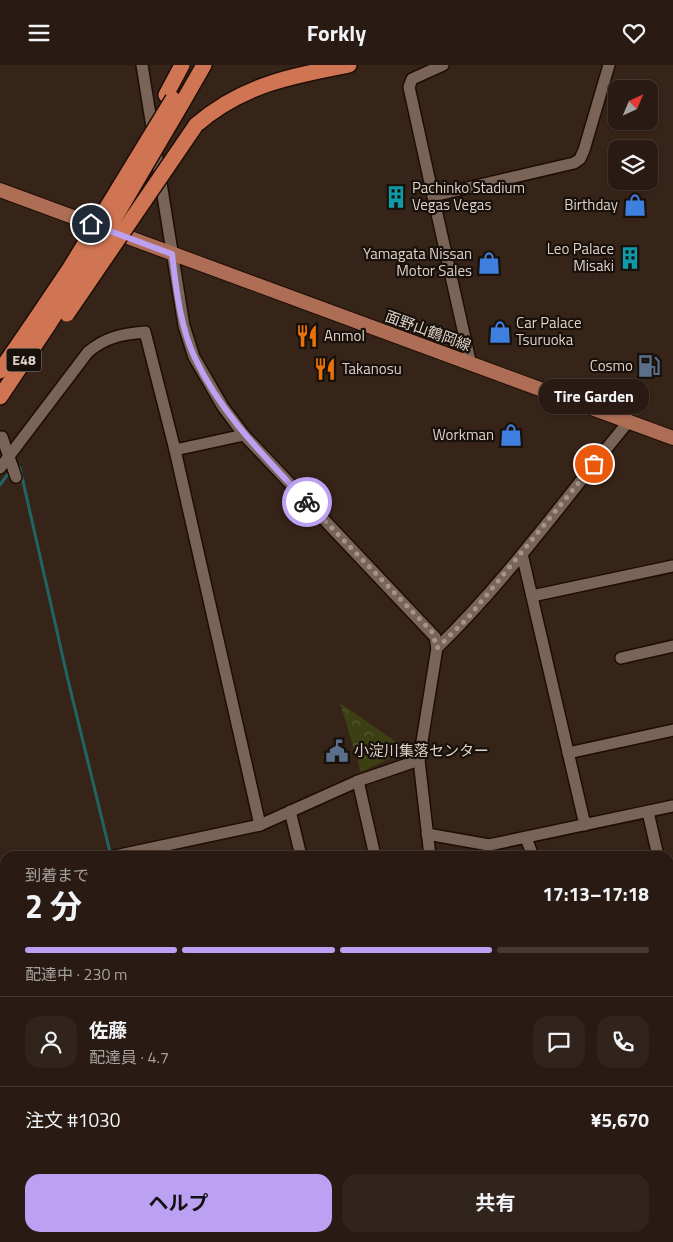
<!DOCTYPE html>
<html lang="ja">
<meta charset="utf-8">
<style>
body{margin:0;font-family:"Titillium Web","Noto Sans JP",sans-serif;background:#31241c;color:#f1f3f6;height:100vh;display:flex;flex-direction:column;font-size:19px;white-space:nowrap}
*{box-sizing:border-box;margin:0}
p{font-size:16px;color:#a5a1a0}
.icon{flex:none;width:28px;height:28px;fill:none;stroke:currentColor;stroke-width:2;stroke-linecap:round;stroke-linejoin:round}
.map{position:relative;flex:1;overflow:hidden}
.panel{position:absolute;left:0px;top:786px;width:674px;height:391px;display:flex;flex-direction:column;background:#291b13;border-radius:15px 15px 0 0;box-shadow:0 1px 4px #0004,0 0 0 1px #453933}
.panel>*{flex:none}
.needle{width:32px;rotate:44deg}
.controls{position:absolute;left:608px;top:15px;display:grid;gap:10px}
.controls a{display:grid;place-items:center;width:50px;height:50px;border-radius:10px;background:#291b13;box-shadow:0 1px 4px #0004,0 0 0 1px #453933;font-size:25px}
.pin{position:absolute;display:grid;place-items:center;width:42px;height:42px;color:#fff;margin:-21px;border:2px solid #fff;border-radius:50%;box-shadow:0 1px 5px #0007}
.courier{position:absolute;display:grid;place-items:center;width:50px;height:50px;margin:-25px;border:4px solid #bca0f2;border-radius:50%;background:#fff;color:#222;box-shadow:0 1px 6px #0007}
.bubble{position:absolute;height:35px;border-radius:15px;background:#291b13;box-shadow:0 1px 4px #0004,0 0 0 1px #453933;font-size:16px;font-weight:700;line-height:35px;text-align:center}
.headline em{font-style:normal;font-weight:700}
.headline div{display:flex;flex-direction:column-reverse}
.headline{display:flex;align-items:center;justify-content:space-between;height:85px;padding:0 25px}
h1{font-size:32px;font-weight:700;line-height:38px}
.bar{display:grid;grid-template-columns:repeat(4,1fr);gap:8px 5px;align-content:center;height:60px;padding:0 25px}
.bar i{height:6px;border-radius:4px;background:#453933}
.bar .current{background:#bca0f2}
.bar p{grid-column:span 4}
.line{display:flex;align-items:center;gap:12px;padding:0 25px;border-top:1px solid #453933}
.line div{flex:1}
.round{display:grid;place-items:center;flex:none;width:52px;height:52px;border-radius:15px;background:#31241c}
.button{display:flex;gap:10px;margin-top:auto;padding:10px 25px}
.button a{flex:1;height:58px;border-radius:15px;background:#bca0f2;color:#111;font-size:20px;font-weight:700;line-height:58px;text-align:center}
.button a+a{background:#31241c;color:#f1f3f6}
header{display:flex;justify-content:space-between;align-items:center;height:65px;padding:0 25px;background:#291b13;font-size:22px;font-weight:700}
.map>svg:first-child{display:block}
.education{fill:#3e2a2c}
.park{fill:url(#park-crowns)}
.pitch{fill:#3c3e13}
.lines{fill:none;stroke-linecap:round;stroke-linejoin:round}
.stream{stroke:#206566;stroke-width:3}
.minor-casing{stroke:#1e0d04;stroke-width:14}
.major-casing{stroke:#1e0d04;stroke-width:16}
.highway-casing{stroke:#1e0d04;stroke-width:18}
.minor{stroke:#7a6458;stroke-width:11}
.major{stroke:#ae6e56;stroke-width:14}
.highway{stroke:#d07554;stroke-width:15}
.highway-bridge-casing{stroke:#1e0d04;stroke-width:18;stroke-linecap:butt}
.highway-bridge{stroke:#d07554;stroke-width:15}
.done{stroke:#a4948c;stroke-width:5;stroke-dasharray:0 9}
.route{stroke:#bca0f2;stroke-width:6}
.labels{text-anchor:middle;stroke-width:4.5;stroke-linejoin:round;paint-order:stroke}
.shield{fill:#18100b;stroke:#a39791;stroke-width:1}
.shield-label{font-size:14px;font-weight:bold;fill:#ded1ca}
.poi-label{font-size:15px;fill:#ded1ca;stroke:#18100b;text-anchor:start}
.street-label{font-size:15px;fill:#ded1ca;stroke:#18100b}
</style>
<header><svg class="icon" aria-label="menu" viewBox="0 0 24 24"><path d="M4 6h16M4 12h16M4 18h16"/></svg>Forkly<svg class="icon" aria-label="heart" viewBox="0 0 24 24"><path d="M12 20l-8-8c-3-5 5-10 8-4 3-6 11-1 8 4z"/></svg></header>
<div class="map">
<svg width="673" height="1177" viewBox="0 0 673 1177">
<defs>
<pattern id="park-crowns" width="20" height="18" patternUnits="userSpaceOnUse" patternTransform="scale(1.25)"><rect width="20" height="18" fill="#3c3e13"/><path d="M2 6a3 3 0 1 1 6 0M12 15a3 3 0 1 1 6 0" fill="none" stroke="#585934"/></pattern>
</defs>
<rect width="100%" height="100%" fill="#372419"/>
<path class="education" d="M669 1017 673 1035V1177H524L523 1173 669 1172Z"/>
<path class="park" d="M340 638 408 685 361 707Z"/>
<path class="pitch" d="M669 1137 673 1157V1177H569L568 1173 669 1172Z"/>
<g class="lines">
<g class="stream">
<path d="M15 398 20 403 68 615 110 787"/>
<path d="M0 420 10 406"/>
<path d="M0 1052 5 1075"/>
</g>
<defs>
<g id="minor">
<path d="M142 0 184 261 194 292 223 342 244 370 435 572 437 583 419 695 430 791"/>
<path d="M443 0 412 14 409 22 433 131 574 98 580 94 584 85 609 0"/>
<path d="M433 131 471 300"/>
<path d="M2 372 16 412"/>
<path d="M175 385 260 760"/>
<path d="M0 403 88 287C106 272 122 269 145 267L175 385 244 370"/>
<path d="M522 489 585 760"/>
<path d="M532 531 673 501"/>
<path d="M437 583C508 514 566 432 629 356"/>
<path d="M621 593 673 581"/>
<path d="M568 688 673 665"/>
<path d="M358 716 375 791"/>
<path d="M290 746 301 791"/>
<path d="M648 747 658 791"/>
<path d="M427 769 489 780 673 741"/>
<path d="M526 773 533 791"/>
<path d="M115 791 260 760 358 716 419 695"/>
<path d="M0 818 5 817"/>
<path d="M669 837 673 856"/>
<path d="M669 920 673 919"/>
<path d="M33 1172 34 1177"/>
<path d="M112 1172 113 1177"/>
<path d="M189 1172 190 1177"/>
<path d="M512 1172 513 1177"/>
<path d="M126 1177 146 1172"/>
<path d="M422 1177 427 1176"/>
</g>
<path id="major" d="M0 125 673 373"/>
<g id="highway">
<path d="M166 30 182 0"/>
<path d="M181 40 204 0"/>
<path d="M196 60C242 20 291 11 349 0"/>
<path d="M0 306 37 252"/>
<path d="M0 332 49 259"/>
</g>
</defs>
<use href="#minor" class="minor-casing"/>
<use href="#major" class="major-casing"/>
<use href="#highway" class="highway-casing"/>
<use href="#minor" class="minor"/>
<use href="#major" class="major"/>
<use href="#highway" class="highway"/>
<defs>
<g id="highway-bridge">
<path d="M67 249 196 60"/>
<path d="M37 252 70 203 173 34"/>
<path d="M49 259 100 178 181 40"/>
</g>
</defs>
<use href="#highway-bridge" class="highway-bridge-casing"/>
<use href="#highway-bridge" class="highway-bridge"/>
</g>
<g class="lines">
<path class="done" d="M307 437 432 567 437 583 467 554 594 399"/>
<path class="route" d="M91 159 172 189C176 222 180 262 195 293 221 349 265 392 307 437"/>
</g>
<defs>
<symbol id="building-bare" viewBox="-9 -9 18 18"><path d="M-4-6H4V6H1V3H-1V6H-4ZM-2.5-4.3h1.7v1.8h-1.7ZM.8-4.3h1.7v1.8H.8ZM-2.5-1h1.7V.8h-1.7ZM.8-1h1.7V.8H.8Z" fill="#0f9aa8" stroke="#18100b" stroke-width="2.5" paint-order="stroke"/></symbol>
<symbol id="shop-bare" viewBox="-9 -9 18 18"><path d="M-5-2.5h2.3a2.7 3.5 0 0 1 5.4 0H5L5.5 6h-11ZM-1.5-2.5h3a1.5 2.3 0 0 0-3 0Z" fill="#3f7fe0" stroke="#18100b" stroke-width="2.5" paint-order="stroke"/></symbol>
<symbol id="restaurant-bare" viewBox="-9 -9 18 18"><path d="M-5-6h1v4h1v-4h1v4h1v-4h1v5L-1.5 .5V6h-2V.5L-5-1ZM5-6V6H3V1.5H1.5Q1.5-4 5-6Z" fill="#e8710a" stroke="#18100b" stroke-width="2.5" paint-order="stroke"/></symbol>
<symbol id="fuel-bare" viewBox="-9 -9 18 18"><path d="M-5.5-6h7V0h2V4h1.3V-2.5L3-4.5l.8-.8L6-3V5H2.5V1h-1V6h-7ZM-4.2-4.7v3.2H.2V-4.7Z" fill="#5c6f8a" stroke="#18100b" stroke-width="2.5" paint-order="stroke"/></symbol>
<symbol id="civic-bare" viewBox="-9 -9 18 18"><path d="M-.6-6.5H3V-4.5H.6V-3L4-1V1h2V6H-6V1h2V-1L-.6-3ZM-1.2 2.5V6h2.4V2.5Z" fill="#5c6f8a" stroke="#18100b" stroke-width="2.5" paint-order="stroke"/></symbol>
</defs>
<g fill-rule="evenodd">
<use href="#building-bare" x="380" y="116" width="32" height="32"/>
<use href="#shop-bare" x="619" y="124" width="32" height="32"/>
<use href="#building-bare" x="614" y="177" width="32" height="32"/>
<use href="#shop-bare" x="473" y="182" width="32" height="32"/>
<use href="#shop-bare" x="484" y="251" width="32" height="32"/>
<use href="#restaurant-bare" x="291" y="255" width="32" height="32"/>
<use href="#fuel-bare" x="633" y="285" width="32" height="32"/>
<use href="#restaurant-bare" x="309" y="288" width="32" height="32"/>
<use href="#shop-bare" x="495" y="354" width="32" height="32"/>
<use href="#civic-bare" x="321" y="670" width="32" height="32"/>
</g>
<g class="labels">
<rect class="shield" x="6.5" y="283.5" width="35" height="23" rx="4"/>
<g class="shield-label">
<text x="24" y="300">E48</text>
</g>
<g class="poi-label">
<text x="412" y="128">Pachinko Stadium<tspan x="412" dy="17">Vegas Vegas</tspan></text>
<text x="618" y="145" text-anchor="end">Birthday</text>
<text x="614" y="189" text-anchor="end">Leo Palace<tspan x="614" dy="17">Misaki</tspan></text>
<text x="472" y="194" text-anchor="end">Yamagata Nissan<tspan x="472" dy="17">Motor Sales</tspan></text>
<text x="516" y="263">Car Palace<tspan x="516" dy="17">Tsuruoka</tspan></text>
<text x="324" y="276">Anmol</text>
<text x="633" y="306" text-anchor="end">Cosmo</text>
<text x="342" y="309">Takanosu</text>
<text x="494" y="375" text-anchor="end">Workman</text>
<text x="354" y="691">小淀川集落センター</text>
</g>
<g class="street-label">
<text transform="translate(428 266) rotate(20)" y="5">面野山鶴岡線</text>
</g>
</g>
</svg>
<div class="controls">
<a><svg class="needle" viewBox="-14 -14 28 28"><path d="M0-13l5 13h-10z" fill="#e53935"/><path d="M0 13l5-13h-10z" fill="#a5a1a0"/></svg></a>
<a><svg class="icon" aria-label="layers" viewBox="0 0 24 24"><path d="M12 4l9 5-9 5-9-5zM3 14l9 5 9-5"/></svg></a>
</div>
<div class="pin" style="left:594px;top:399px;background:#ea580c"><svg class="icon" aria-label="bag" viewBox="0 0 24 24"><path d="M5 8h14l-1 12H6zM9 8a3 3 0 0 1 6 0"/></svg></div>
<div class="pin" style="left:91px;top:159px;background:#1f2937"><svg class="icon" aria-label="home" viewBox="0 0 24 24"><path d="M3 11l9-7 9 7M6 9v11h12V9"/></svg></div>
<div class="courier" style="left:307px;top:437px"><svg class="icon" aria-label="bike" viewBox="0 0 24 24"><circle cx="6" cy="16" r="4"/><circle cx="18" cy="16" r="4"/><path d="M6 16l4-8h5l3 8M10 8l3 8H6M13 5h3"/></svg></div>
<div class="bubble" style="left:539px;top:314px;width:110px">Tire Garden</div>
<section class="panel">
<div class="headline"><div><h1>2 分</h1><p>到着まで</p></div><em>17:13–17:18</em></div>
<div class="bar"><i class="current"></i><i class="current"></i><i class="current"></i><i></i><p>配達中 · 230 m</p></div>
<div class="line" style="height:90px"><a class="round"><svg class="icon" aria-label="person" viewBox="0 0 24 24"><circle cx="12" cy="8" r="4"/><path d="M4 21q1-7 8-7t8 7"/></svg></a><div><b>佐藤</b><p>配達員 · 4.7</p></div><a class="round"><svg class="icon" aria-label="chat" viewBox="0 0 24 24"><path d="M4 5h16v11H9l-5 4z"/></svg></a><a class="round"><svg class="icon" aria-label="phone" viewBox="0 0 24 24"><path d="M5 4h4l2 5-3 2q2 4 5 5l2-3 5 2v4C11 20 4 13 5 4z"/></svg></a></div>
<div class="line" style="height:65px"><div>注文 #1030</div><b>¥5,670</b></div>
<div class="button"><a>ヘルプ</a><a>共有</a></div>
</section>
</div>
